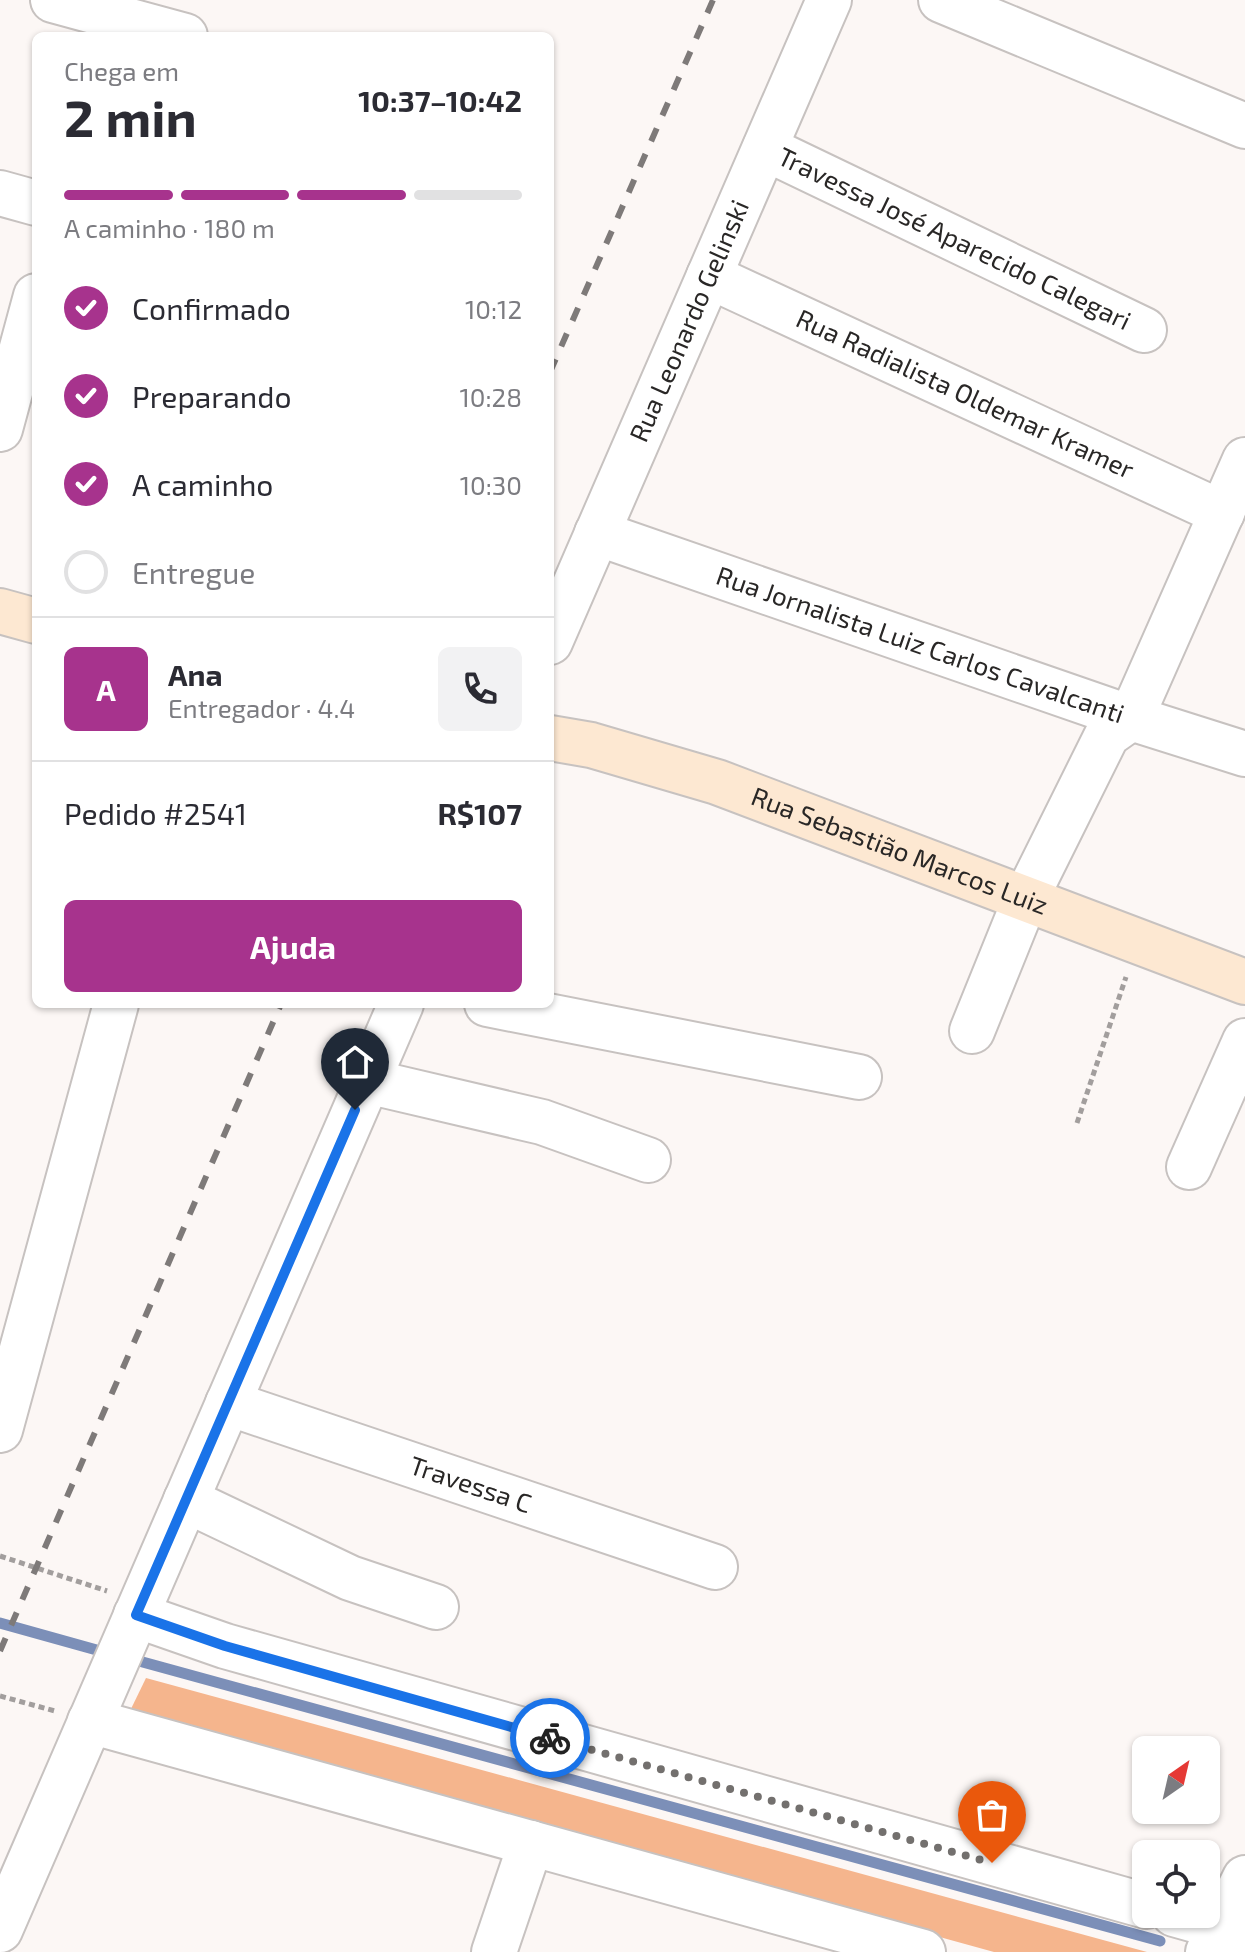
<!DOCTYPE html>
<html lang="pt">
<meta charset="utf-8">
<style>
body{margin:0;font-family:"Exo 2",sans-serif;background:#f2f2f3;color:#2b2b33;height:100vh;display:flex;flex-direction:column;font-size:30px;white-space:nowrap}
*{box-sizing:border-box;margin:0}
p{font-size:26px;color:#7c7c81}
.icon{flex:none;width:44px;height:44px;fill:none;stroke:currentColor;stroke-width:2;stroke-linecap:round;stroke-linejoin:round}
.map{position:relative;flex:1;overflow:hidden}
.panel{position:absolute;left:32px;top:32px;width:522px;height:976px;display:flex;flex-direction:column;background:#fff;border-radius:12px;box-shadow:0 2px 6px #0004}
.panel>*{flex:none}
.needle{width:52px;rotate:34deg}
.buttons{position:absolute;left:1132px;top:1736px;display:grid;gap:16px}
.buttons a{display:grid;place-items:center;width:88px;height:88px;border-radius:12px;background:#fff;box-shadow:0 2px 6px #0004;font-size:40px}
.pin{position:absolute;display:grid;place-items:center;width:68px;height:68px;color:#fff;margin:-82px -34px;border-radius:50% 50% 50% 0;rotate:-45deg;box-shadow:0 0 8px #0007}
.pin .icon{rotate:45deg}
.courier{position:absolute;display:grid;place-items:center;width:80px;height:80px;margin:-40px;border:6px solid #1a73e8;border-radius:50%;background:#fff;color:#222;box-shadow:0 2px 10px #0007}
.headline em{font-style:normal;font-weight:700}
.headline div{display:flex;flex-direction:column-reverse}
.headline{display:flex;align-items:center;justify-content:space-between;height:136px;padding:0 32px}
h1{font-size:52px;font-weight:700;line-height:60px}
.bar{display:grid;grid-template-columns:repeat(4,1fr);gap:12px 8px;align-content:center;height:96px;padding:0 32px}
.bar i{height:10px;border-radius:6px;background:#e1e1e2}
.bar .current{background:#a7338d}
.bar p{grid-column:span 4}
.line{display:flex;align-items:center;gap:20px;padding:0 32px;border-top:2px solid #e1e1e2}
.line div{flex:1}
.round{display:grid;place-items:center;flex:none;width:84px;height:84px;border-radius:12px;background:#f2f2f3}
ol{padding:0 32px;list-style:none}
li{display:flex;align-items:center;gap:24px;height:88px}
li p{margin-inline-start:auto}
li .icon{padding:8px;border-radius:50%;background:#a7338d;color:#fff;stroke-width:4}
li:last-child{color:#7c7c81}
li i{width:44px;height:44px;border:4px solid #e1e1e2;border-radius:50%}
.primary-button{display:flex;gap:16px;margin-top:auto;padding:16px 32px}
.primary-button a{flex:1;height:92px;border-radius:12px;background:#a7338d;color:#fff;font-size:32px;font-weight:700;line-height:92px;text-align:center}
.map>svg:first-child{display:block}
.green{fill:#f5b58d}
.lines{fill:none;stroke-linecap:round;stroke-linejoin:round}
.stream{stroke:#7c8fb8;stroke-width:11}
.street-casing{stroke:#c7c2c0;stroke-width:48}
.secondary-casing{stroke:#c7c2c0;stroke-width:48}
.path{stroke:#a29e9d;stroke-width:5;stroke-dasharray:6 4;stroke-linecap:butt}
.street{stroke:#fff;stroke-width:44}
.secondary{stroke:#fde8d2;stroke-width:44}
.rail{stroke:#7e7a79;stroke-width:6;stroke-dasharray:14 14;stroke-linecap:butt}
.done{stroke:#73706e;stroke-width:8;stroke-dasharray:0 14.4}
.route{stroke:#1a73e8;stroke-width:10}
.labels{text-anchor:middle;stroke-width:6;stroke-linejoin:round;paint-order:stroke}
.street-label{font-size:26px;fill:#292726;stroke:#fff}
</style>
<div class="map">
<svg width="1245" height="1952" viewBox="0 0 1245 1952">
<rect width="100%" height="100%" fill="#fcf7f5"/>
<path class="green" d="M146 1678 1147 1952H994L129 1713Z"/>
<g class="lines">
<g class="stream">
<path d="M0 1623 111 1654"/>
<path d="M128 1658 1160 1941"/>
</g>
<defs>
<g id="street">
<path d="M53 0 185 36"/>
<path d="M941 0 1245 126"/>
<path id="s1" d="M765 148 1144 330"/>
<path d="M0 193 36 203"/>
<path id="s2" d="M709 276 1222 513"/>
<path d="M0 429 36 296"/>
<path id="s3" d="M597 533 1131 718 1245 754"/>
<path id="s4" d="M550 642 829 0"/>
<path d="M487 1004 859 1077"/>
<path d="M972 1031 1025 900 1107 735 1131 718 1245 460"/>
<path d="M367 1081 542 1122 648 1160"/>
<path d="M1189 1167 1245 1041"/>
<path id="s5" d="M228 1403 715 1567"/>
<path d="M0 1430 116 1004"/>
<path d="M186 1500 350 1578 436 1607"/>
<path d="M136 1615 225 1646 1146 1906"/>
<path d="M90 1721 923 1952"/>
<path d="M1174 1914 1245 1934"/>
<path d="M0 1930 401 1004"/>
<path d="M494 1952 531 1843"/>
<path d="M1208 1952 1245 1878"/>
</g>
<g id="secondary">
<path d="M0 611 36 621"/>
<path id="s6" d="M550 738 591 745 717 782 1245 982"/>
</g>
</defs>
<use href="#street" class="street-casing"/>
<use href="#secondary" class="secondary-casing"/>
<g class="path">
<path d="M1077 1123 1126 977"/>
<path d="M0 1556 107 1591"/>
<path d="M0 1696 55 1711"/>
</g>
<use href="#street" class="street"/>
<use href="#secondary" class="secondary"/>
<g class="rail">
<path d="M550 372 713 0"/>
<path d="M0 1651 281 1004"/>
</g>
</g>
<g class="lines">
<path class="done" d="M550 1738 992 1863"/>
<path class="route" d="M355 1110 136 1615 225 1646 550 1738"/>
</g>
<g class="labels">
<g class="street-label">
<text dy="9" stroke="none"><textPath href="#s1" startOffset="210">Travessa José Aparecido Calegari</textPath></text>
<text dy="9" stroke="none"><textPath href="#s4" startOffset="350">Rua Leonardo Gelinski</textPath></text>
<text dy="9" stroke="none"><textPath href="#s2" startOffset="282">Rua Radialista Oldemar Kramer</textPath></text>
<text dy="9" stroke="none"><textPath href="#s3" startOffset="342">Rua Jornalista Luiz Carlos Cavalcanti</textPath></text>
<text dy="9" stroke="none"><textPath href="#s6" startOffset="368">Rua Sebastião Marcos Luiz</textPath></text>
<text dy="9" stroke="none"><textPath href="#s5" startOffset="256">Travessa C</textPath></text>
</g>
</g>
</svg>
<div class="buttons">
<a><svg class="needle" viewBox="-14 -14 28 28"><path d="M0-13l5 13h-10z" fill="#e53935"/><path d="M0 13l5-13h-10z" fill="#7c7c81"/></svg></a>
<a><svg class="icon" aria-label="locate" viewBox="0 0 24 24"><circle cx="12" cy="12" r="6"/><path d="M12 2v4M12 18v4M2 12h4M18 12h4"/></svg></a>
</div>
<div class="pin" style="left:992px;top:1863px;background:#ea580c"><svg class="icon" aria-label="bag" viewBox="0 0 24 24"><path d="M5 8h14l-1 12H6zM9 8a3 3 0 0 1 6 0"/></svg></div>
<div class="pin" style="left:355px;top:1110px;background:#1f2937"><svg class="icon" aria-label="home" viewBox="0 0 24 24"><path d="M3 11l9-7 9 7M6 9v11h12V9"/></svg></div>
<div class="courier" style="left:550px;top:1738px"><svg class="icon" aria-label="bike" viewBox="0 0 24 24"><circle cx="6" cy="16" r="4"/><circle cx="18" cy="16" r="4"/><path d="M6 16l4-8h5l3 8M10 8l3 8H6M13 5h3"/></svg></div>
<section class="panel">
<div class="headline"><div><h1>2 min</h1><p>Chega em</p></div><em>10:37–10:42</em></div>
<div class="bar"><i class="current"></i><i class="current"></i><i class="current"></i><i></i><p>A caminho · 180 m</p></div>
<ol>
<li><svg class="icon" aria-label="check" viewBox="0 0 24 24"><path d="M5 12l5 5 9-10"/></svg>Confirmado<p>10:12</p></li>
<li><svg class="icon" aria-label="check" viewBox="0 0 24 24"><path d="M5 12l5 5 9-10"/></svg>Preparando<p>10:28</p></li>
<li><svg class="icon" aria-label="check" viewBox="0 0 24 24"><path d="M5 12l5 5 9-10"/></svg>A caminho<p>10:30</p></li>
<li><i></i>Entregue</li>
</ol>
<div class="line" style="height:144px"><b class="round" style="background:#a7338d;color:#fff">A</b><div><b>Ana</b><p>Entregador · 4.4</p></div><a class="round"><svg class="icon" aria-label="phone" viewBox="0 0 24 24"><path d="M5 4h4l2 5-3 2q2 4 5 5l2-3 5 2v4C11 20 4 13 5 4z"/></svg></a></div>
<div class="line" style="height:104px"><div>Pedido #2541</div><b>R$107</b></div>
<div class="primary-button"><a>Ajuda</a></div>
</section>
</div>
